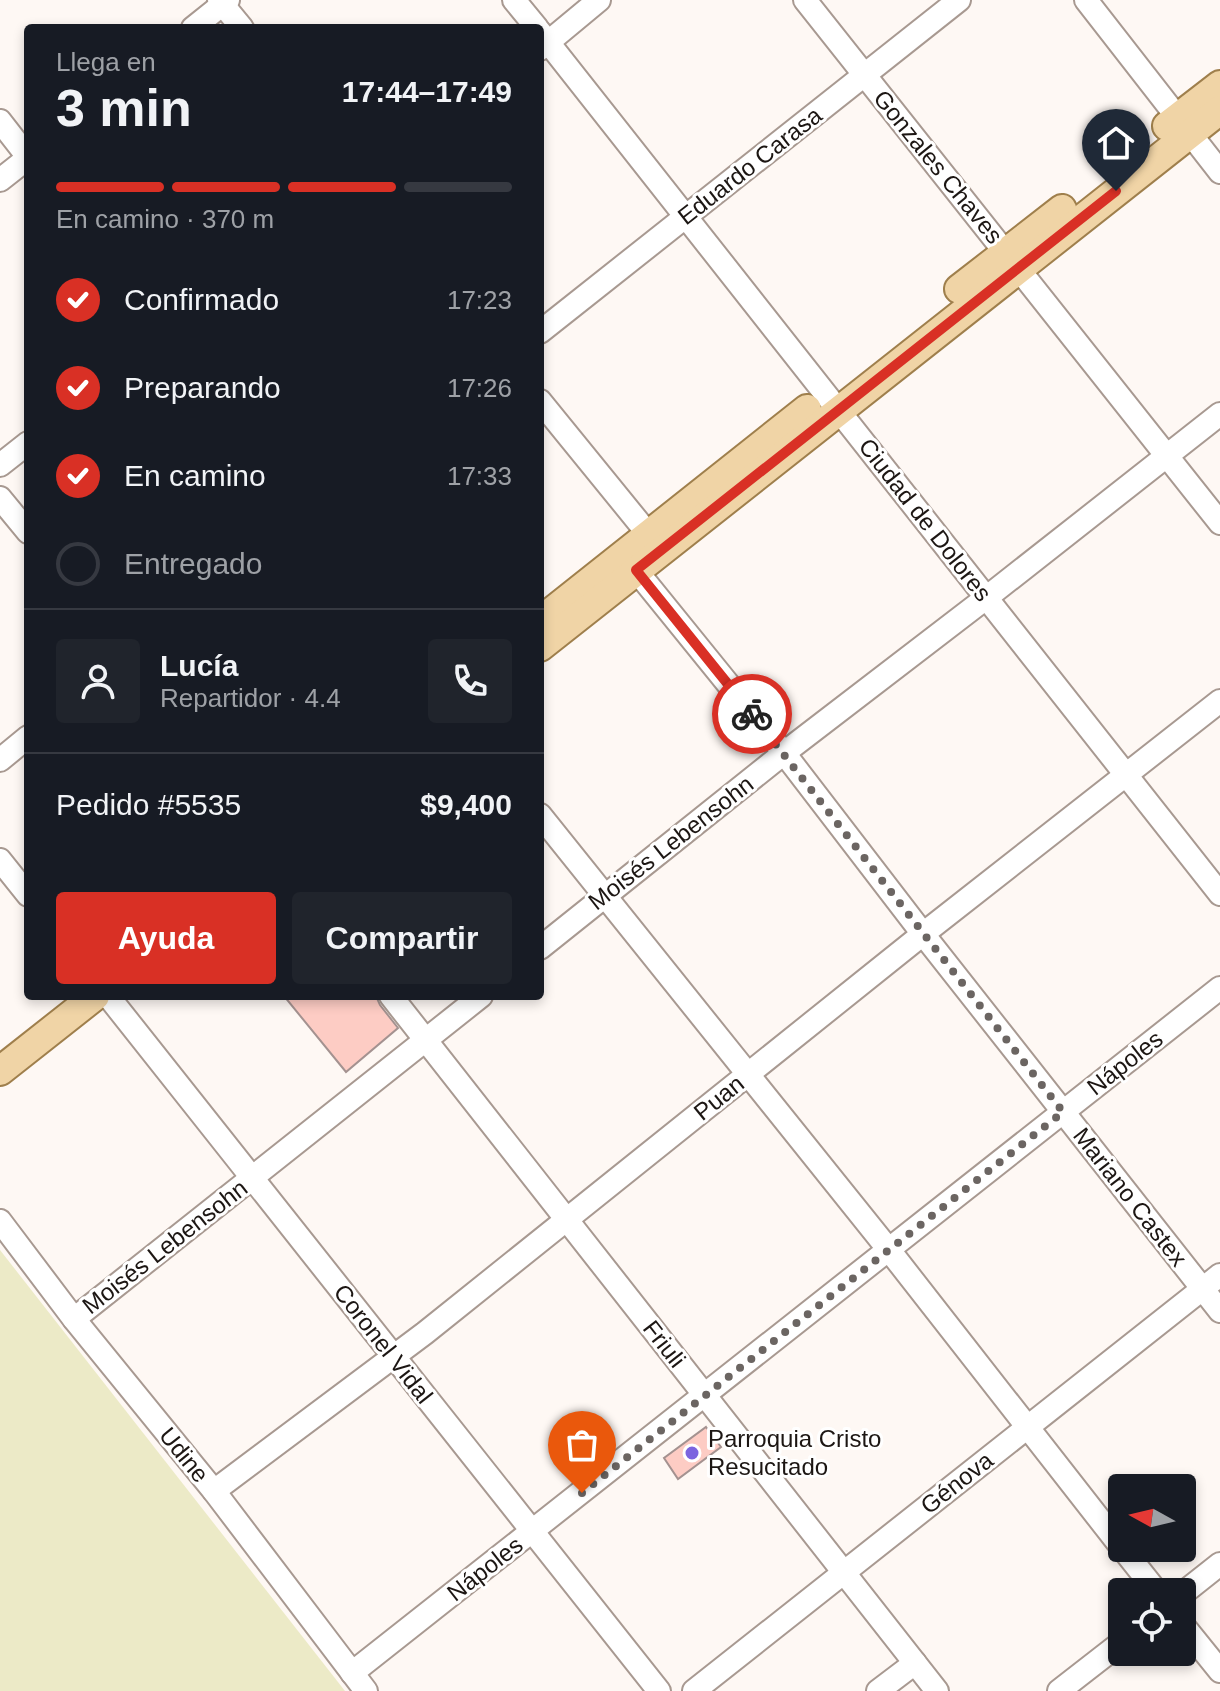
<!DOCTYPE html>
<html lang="es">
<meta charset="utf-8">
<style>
body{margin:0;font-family:Helvetica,sans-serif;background:#20242c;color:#f1f3f6;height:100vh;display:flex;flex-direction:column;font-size:30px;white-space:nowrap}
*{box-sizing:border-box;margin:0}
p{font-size:26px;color:#9ea1a6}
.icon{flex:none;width:44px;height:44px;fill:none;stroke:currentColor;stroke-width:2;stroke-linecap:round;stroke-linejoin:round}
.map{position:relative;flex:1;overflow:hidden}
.details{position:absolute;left:24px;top:24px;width:520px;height:976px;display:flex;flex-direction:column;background:#171b24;border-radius:8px;box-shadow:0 4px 12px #0003}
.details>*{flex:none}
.needle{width:52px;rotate:278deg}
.tools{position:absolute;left:1108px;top:1474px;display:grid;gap:16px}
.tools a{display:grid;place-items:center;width:88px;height:88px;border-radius:8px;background:#171b24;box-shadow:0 4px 12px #0003;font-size:40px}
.pin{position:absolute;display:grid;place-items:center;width:68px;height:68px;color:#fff;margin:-82px -34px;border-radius:50% 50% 50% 0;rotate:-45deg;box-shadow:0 0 8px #0007}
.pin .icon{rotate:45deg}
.courier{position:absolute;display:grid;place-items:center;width:80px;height:80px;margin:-40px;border:6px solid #d93025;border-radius:50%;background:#fff;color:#222;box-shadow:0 2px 10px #0007}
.headline em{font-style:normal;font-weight:700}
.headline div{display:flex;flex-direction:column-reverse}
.headline{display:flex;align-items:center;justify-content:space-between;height:136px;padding:0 32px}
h1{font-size:52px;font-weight:700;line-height:60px}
.bar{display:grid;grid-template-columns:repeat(4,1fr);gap:12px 8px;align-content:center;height:96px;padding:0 32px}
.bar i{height:10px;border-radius:6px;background:#363941}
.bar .selected{background:#d93025}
.bar p{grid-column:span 4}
.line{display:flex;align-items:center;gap:20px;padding:0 32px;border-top:2px solid #363941}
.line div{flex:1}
.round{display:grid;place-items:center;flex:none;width:84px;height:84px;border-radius:8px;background:#20242c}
ol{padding:0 32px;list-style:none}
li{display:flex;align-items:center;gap:24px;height:88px}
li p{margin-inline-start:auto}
li .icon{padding:8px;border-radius:50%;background:#d93025;color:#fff;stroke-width:4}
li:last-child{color:#9ea1a6}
li i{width:44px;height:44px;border:4px solid #363941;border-radius:50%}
.button{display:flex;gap:16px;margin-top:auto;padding:16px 32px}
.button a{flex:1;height:92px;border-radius:8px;background:#d93025;color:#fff;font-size:32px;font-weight:700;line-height:92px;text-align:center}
.button a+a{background:#20242c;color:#f1f3f6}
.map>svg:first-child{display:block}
.green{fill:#eceac7}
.building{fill:#fdccc4;stroke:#a49290;stroke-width:2}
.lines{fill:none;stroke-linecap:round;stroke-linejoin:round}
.minor-casing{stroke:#a89991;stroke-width:26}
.major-casing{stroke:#9f7f4c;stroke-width:32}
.minor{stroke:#fff;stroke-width:22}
.major{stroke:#f0d4a6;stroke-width:28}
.done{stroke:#6b6562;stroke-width:8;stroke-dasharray:0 14.4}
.route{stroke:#d93025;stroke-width:10}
.poi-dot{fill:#7c64df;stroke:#fff;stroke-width:3}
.labels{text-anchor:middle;stroke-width:6;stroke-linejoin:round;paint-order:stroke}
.street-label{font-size:24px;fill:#1c1613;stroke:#fff}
.poi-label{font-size:24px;fill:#1c1613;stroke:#fff;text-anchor:start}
</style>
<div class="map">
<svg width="1220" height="1691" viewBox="0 0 1220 1691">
<rect width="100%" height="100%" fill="#fef8f4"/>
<path class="green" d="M0 1250 345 1691H0Z"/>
<g class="building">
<path d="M284 996H376L380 1005 398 1028 346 1072Z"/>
<path d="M706 1427 721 1447 678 1479 664 1458Z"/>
</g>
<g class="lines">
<defs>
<g id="minor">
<path d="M219 0 242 28"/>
<path d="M514 0 537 28"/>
<path d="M805 0 1220 523"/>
<path d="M1086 0 1220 172"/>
<path d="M193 28 228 0"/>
<path d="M540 32 1220 894"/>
<path d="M540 49 599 0"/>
<path d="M0 121 28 157"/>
<path d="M0 180 28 158"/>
<path d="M540 332 959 0"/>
<path d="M540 401 658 546"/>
<path d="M0 465 28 443"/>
<path d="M0 498 28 532"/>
<path d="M626 558 784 753 923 934 1220 1311"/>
<path d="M0 760 28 737"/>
<path d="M540 815 889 1250 1122 1548"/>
<path d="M0 860 28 895"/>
<path d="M540 948 784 753 986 598 1220 414"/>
<path d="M108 996 659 1691"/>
<path d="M391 996 937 1691"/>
<path d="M0 1221 74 1319 214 1491 366 1691"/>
<path d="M74 1319 481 996"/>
<path d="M214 1491 425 1333 923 934 1220 701"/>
<path d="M1122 1548 1157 1592"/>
<path d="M1182 1594 1220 1564"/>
<path d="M1182 1624 1220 1671"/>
<path d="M352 1673 1220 988"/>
<path d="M694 1691 1220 1275"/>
<path d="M878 1691 915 1663"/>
<path d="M1059 1691 1122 1642"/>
</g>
<g id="major">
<path d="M1167 126 1220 85"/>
<path d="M959 289 1062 209"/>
<path d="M540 621 807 409"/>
<path d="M540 647 1220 110"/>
<path d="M0 1071 95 996"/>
</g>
</defs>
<use href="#minor" class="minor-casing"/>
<use href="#major" class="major-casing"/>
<use href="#minor" class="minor"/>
<use href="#major" class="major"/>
</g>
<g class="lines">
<path class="done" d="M582 1493 1063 1112 752 714"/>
<path class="route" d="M752 714 636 570 1116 191"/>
</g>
<circle class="poi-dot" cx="692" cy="1453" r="8"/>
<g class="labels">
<g class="street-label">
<text transform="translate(750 166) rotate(-38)" y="8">Eduardo Carasa</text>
<text transform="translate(938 167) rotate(51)" y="8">Gonzales Chaves</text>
<text transform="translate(925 520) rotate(52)" y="8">Ciudad de Dolores</text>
<text transform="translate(671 843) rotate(-38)" y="8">Moisés Lebensohn</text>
<text transform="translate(1125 1063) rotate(-38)" y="8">Nápoles</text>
<text transform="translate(719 1098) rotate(-39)" y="8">Puan</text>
<text transform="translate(1130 1197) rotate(52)" y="8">Mariano Castex</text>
<text transform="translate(165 1247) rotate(-38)" y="8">Moisés Lebensohn</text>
<text transform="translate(383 1344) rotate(52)" y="8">Coronel Vidal</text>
<text transform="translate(664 1344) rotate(52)" y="8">Friuli</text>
<text transform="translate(184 1455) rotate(51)" y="8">Udine</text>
<text transform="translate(957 1483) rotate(-38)" y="8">Génova</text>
<text transform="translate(485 1569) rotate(-38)" y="8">Nápoles</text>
</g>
<g class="poi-label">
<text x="708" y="1447">Parroquia Cristo<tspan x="708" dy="28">Resucitado</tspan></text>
</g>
</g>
</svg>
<div class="tools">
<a><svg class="needle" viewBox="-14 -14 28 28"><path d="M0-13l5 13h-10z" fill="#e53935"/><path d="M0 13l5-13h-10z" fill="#9ea1a6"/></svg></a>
<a><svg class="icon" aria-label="locate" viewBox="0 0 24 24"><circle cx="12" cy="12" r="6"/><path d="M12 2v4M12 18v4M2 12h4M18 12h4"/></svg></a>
</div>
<div class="pin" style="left:582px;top:1493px;background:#ea580c"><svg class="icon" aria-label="bag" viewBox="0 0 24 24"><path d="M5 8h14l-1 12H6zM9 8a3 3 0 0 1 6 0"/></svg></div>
<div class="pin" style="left:1116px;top:191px;background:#1f2937"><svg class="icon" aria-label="home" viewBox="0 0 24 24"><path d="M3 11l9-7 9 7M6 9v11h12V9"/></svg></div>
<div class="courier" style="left:752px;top:714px"><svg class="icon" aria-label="bike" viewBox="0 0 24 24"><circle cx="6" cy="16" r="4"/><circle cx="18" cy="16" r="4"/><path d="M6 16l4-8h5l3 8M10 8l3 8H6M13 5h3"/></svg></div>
<section class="details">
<div class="headline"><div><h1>3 min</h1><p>Llega en</p></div><em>17:44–17:49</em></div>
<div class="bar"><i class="selected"></i><i class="selected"></i><i class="selected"></i><i></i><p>En camino · 370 m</p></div>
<ol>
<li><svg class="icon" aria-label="check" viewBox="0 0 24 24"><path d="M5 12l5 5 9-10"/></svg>Confirmado<p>17:23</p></li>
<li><svg class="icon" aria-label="check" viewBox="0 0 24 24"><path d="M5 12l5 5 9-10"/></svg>Preparando<p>17:26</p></li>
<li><svg class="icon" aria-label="check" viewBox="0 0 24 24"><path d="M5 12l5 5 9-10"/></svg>En camino<p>17:33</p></li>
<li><i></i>Entregado</li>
</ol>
<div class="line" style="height:144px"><a class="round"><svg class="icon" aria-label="person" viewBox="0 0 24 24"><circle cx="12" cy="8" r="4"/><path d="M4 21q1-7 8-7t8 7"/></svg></a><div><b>Lucía</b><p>Repartidor · 4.4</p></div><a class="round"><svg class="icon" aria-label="phone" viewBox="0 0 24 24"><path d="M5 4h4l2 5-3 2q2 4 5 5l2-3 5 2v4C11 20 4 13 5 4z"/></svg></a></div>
<div class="line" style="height:104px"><div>Pedido #5535</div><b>$9,400</b></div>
<div class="button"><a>Ayuda</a><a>Compartir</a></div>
</section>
</div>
